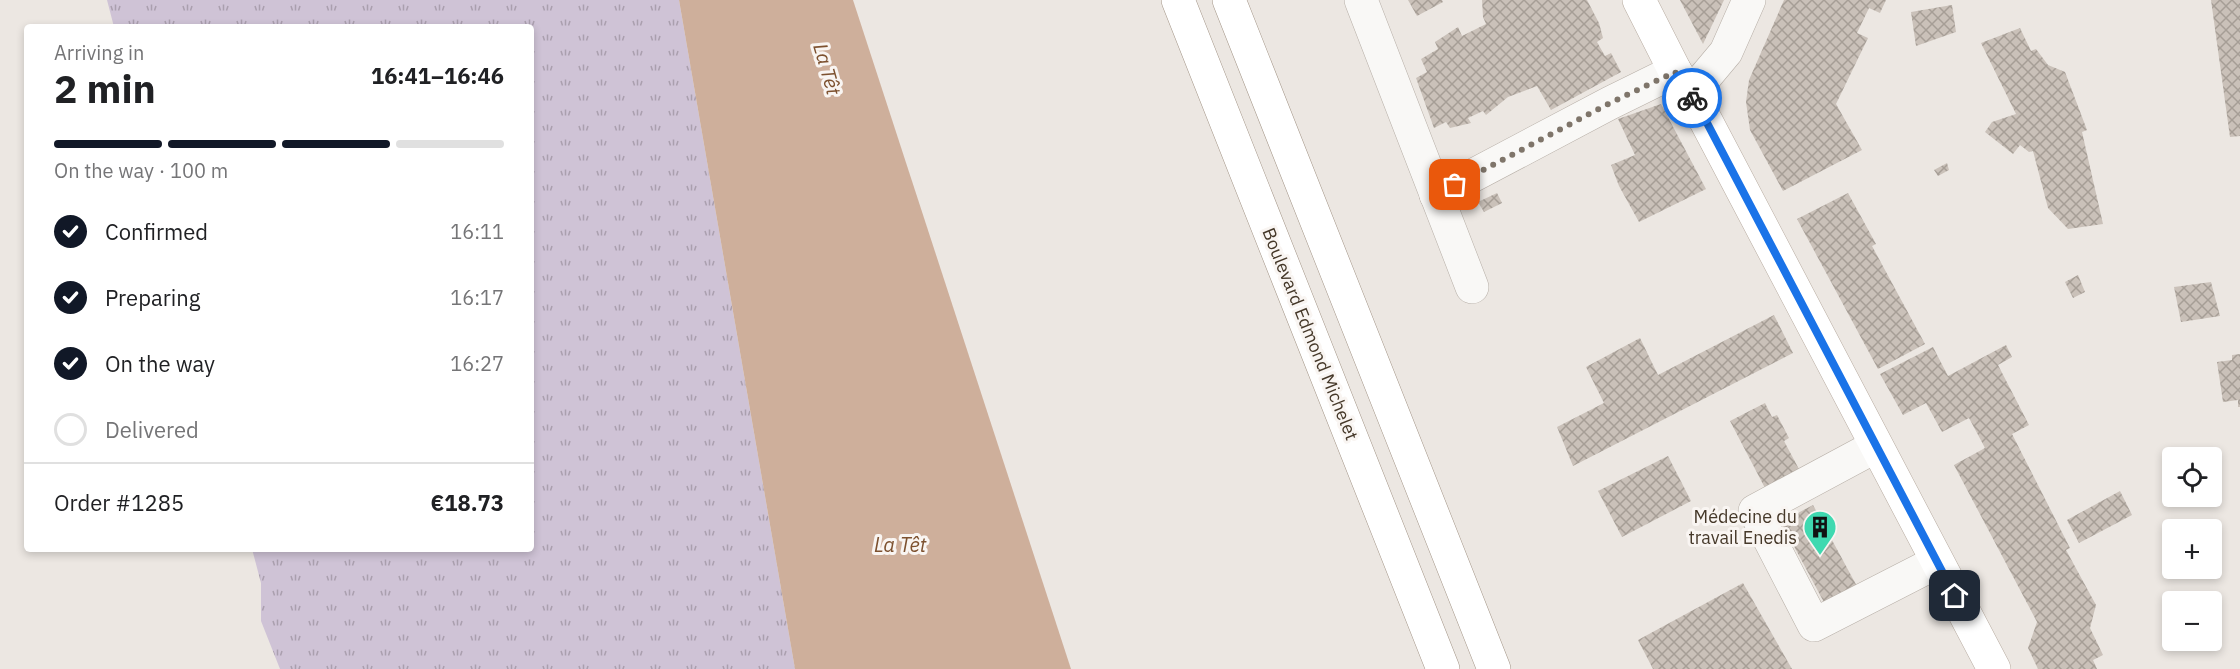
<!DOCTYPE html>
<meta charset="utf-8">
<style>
body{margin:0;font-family:"IBM Plex Sans",sans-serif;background:#f2f2f2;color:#202124;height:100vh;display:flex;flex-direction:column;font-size:22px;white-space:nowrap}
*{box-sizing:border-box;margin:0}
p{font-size:20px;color:#757577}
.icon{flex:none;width:33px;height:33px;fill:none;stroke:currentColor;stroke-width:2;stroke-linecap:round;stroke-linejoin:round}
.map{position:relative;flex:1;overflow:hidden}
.drawer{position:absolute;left:24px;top:24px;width:510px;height:528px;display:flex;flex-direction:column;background:#fff;border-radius:6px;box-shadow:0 3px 9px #0003}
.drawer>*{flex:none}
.buttons{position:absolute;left:2162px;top:447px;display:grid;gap:12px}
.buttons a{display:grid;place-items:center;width:60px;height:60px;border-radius:6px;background:#fff;box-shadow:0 3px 9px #0003;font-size:30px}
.pin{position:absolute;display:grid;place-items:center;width:51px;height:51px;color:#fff;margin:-26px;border-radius:12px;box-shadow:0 3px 9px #0006}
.courier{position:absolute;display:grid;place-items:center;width:60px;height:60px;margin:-30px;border:4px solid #1a73e8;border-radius:50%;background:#fff;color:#222;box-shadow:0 2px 8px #0007}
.headline em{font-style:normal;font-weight:800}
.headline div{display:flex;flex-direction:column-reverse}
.headline{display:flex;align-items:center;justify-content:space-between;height:102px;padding:0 30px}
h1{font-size:39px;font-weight:800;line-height:45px}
.bar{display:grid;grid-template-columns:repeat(4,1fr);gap:9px 6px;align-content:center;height:72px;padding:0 30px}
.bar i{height:8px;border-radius:4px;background:#e0e0e0}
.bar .on{background:#111827}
.bar p{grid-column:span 4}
.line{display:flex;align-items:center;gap:15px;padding:0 30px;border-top:2px solid #e0e0e0}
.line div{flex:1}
ol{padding:0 30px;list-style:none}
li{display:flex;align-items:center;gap:18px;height:66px}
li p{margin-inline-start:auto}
li .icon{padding:6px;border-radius:50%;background:#111827;color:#fff;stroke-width:4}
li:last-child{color:#757577}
li i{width:33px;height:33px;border:3px solid #e0e0e0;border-radius:50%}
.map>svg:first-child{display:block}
.grass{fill:url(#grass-tufts)}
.water{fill:#ceaf9b}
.building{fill:url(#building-cross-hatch)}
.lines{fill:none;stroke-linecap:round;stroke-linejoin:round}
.minor-casing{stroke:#b7afa7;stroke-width:34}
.major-casing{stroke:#b8aca1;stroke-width:34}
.highway-casing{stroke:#a49688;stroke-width:34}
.minor{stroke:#f9f8f6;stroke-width:33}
.major{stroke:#fff;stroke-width:33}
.highway{stroke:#fff;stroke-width:33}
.done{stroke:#7f756a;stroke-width:6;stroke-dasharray:0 10.8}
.route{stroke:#1a73e8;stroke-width:8}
.labels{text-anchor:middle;stroke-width:6;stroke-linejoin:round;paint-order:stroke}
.street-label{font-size:18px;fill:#453829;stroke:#f9f5f2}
.poi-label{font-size:18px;fill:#453829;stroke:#f9f5f2;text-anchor:end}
.water-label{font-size:20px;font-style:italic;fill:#7d512f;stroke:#f9f5f2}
</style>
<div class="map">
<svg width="2240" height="669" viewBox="0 0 2240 669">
<defs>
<pattern id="grass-tufts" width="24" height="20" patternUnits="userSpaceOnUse" patternTransform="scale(1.5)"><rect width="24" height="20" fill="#cfc3d6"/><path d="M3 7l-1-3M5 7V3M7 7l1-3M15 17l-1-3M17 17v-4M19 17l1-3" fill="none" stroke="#aa9fae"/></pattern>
<pattern id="building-cross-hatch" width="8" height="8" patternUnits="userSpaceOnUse" patternTransform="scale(1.5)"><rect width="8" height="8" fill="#cac1b9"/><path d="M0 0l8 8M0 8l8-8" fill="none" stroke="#a69e96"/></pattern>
</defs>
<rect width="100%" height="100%" fill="#ece7e2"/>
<path class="grass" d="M107 0H679L795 669H280L261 621V583L252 549H531V27H114Z"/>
<path class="water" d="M679 0H853L1071 669H795Z"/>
<g class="building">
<path d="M1408 0H1442L1443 2 1417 16Z"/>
<path d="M1482 0H1587L1599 23 1603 38 1597 42 1605 56 1611 53 1621 72 1551 110 1537 86 1508 97 1486 115 1483 111 1468 118 1471 123 1450 128 1446 122 1434 128 1416 78 1427 72 1421 59 1438 49 1435 42 1458 27 1462 36 1486 24 1483 17Z"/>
<path d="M1680 0H1724L1703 44 1681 2Z"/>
<path d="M1784 0H1886L1880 13 1869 8 1857 33 1868 38 1836 104 1862 150 1783 191 1750 130 1746 102 1749 80Z"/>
<path d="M2211 0H2240V136L2230 137Z"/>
<path d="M1952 5 1956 32 1916 46 1911 12Z"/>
<path d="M2020 28 2031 51 2036 49 2048 65 2065 72 2087 130 2082 132 2103 224 2068 229 2048 208 2033 151 2029 152 2020 145 2013 154 1985 132 1992 122 2016 114 1981 43Z"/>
<path d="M1661 104 1706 189 1639 222 1619 186 1611 165 1635 155 1618 119Z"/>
<path d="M1947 163 1949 170 1938 176 1934 170Z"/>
<path d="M1497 193 1502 203 1484 212 1478 202Z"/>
<path d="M1848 193 1876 244 1872 246 1925 344 1878 369 1797 219Z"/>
<path d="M2078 275 2085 292 2073 298 2065 282Z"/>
<path d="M2211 282 2220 316 2181 322 2174 287Z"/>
<path d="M1774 315 1793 353 1573 466 1557 427 1604 403 1586 367 1640 338 1658 375Z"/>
<path d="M2006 345 2012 357 1998 365 2029 425 2012 434 2070 548 2066 550 2096 605 2090 628 2103 655 2093 660 2097 669H2038L2028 648 2037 622 1954 465 1985 448 1969 418 1942 432 1926 403 1903 415 1880 374 1933 347 1948 376Z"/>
<path d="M2240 354V407H2238V400L2223 402 2217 362 2232 360V355Z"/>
<path d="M1765 403 1772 417 1777 415 1789 438 1784 441 1800 471 1765 488 1730 421Z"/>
<path d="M1668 456 1691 501 1622 537 1598 491Z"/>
<path d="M2120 491 2132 515 2079 543 2067 520Z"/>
<path d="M1813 505 1859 590 1826 606 1781 522Z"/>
<path d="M1743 583 1792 669H1653L1638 640Z"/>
</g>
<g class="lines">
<defs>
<g id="minor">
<path d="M1361 0 1472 287"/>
<path d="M1690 95 1726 52 1749 0"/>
<path d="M1436 195 1610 103 1675 71"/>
<path d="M1876 446 1755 511 1814 625 1937 562"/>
</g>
<path id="major" d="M1639 0 1675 71 1706 121 1994 669"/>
<g id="highway">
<path d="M1178 0 1443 669"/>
<path d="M1229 0 1494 669"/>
</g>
</defs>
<use href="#minor" class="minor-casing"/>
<use href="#major" class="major-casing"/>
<use href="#highway" class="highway-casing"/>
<use href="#minor" class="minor"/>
<use href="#major" class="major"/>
<use href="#highway" class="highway"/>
</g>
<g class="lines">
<path class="done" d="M1455 185 1610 103 1675 72 1692 98"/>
<path class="route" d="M1692 98 1706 121 1955 596"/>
</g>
<defs>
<symbol id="building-pin" viewBox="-11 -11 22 30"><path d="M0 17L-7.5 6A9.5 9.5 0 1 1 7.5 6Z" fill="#3fd9b0" stroke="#f9f5f2"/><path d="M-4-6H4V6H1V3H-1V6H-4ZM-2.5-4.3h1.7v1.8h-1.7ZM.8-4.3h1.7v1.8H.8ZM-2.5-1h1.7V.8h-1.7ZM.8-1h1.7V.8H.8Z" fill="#111"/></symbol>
</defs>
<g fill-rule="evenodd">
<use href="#building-pin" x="1801" y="508" width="38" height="52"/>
</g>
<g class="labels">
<g class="street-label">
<text transform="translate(1310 334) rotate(68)" y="6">Boulevard Edmond Michelet</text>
</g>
<g class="poi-label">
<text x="1797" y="523">Médecine du<tspan x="1797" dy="21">travail Enedis</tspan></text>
</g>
<g class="water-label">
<text transform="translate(827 69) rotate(74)" y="7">La Têt</text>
<text x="900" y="552">La Têt</text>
</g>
</g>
</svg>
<div class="buttons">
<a><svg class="icon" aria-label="locate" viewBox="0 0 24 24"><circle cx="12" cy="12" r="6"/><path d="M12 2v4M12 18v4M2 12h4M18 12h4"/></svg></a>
<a>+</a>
<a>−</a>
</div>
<div class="pin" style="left:1455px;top:185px;background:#ea580c"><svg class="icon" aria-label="bag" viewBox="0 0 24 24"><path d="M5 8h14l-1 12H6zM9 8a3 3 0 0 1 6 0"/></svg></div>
<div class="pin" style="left:1955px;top:596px;background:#1f2937"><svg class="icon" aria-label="home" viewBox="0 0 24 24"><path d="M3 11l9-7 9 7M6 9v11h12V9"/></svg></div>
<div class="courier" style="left:1692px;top:98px"><svg class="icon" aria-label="bike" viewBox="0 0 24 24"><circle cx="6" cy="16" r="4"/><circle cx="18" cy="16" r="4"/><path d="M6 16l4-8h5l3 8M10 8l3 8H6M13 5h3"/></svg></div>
<section class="drawer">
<div class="headline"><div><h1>2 min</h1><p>Arriving in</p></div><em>16:41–16:46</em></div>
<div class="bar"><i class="on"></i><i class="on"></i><i class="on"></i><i></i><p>On the way · 100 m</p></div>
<ol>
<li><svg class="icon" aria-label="check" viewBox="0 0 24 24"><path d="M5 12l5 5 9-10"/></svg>Confirmed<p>16:11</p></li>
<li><svg class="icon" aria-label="check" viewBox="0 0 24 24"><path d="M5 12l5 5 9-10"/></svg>Preparing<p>16:17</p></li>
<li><svg class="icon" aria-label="check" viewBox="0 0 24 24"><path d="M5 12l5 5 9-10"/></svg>On the way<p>16:27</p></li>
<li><i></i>Delivered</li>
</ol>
<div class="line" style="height:78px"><div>Order #1285</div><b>€18.73</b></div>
</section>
</div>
